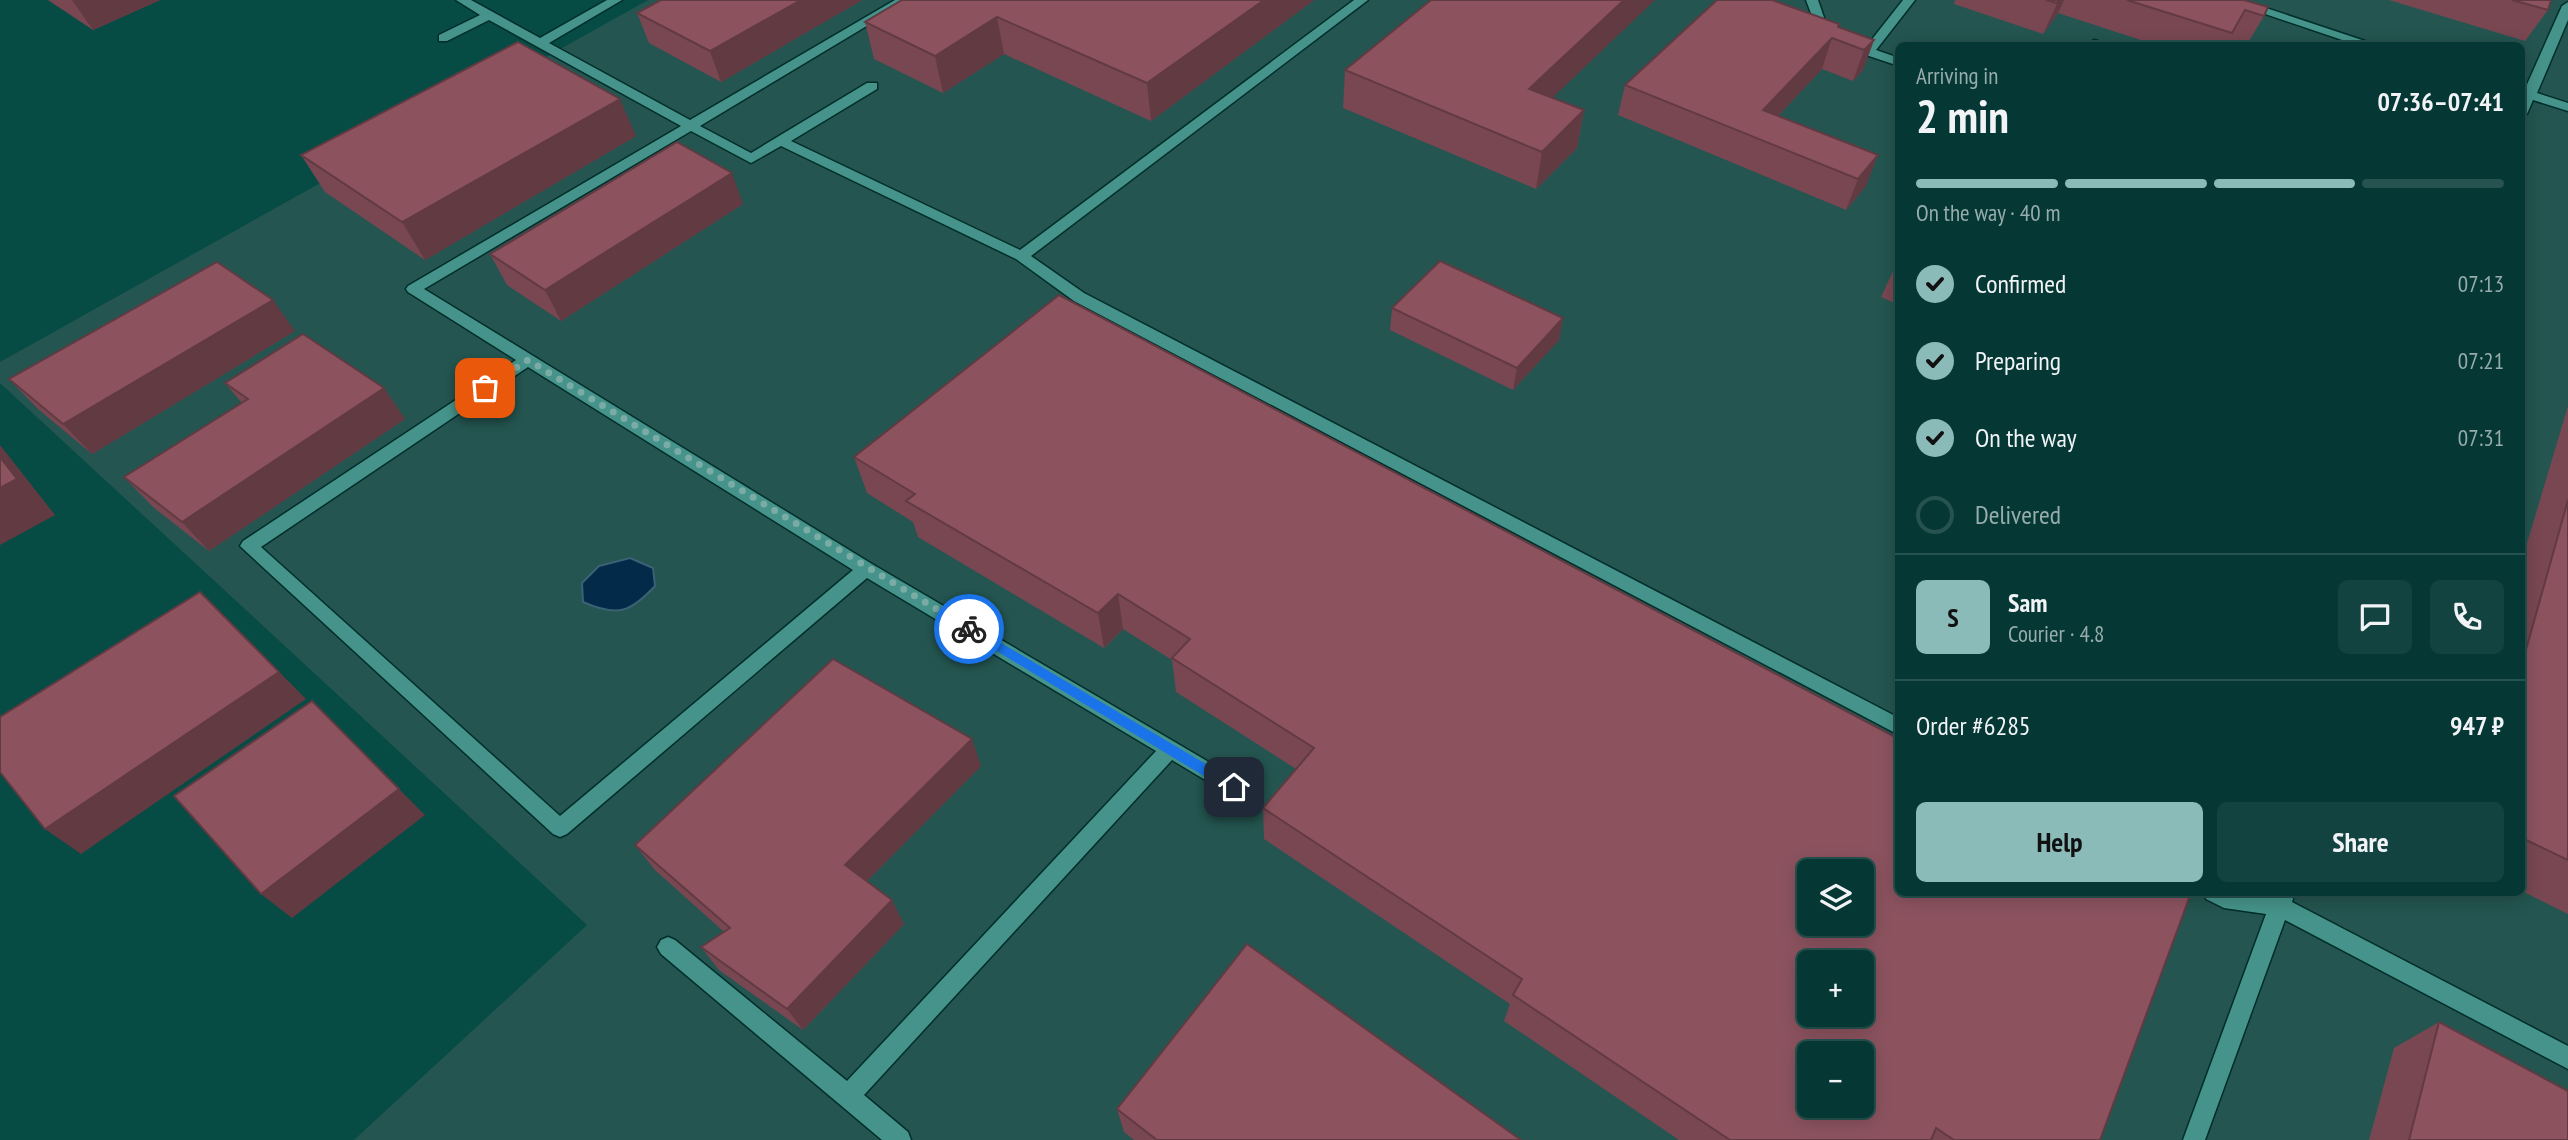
<!DOCTYPE html>
<meta charset="utf-8">
<style>
body{margin:0;font-family:"PT Sans Narrow",sans-serif;background:#134340;color:#f1f3f6;height:100vh;display:flex;flex-direction:column;font-size:26px;white-space:nowrap}
*{box-sizing:border-box;margin:0}
p{font-size:23px;color:#97acac}
.icon{flex:none;width:38px;height:38px;fill:none;stroke:currentColor;stroke-width:2;stroke-linecap:round;stroke-linejoin:round}
.map{position:relative;flex:1;overflow:hidden}
.details{position:absolute;left:1895px;top:42px;width:630px;height:854px;display:flex;flex-direction:column;background:#053834;border-radius:10px;box-shadow:0 4px 18px #0003,0 0 0 2px #26524f}
.details>*{flex:none}
.fabs{position:absolute;left:1797px;top:859px;display:grid;gap:14px}
.fabs a{display:grid;place-items:center;width:77px;height:77px;border-radius:10px;background:#053834;box-shadow:0 4px 18px #0003,0 0 0 2px #26524f;font-size:35px}
.pin{position:absolute;display:grid;place-items:center;width:60px;height:60px;color:#fff;margin:-30px;border-radius:14px;box-shadow:0 4px 10px #0006}
.courier{position:absolute;display:grid;place-items:center;width:70px;height:70px;margin:-35px;border:5px solid #1a73e8;border-radius:50%;background:#fff;color:#222;box-shadow:0 2px 9px #0007}
.head em{font-style:normal;font-weight:700}
.head div{display:flex;flex-direction:column-reverse}
.head{display:flex;align-items:center;justify-content:space-between;height:119px;padding:0 21px}
h1{font-size:46px;font-weight:700;line-height:52px}
.bar{display:grid;grid-template-columns:repeat(4,1fr);gap:10px 7px;align-content:center;height:84px;padding:0 21px}
.bar i{height:9px;border-radius:5px;background:#26524f}
.bar .active{background:#8bbbb9}
.bar p{grid-column:span 4}
.line{display:flex;align-items:center;gap:18px;padding:0 21px;border-top:2px solid #26524f}
.line div{flex:1}
.round{display:grid;place-items:center;flex:none;width:74px;height:74px;border-radius:10px;background:#134340}
ol{padding:0 21px;list-style:none}
li{display:flex;align-items:center;gap:21px;height:77px}
li p{margin-inline-start:auto}
li .icon{padding:7px;border-radius:50%;background:#8bbbb9;color:#111;stroke-width:4}
li:last-child{color:#97acac}
li i{width:38px;height:38px;border:4px solid #26524f;border-radius:50%}
.action{display:flex;gap:14px;margin-top:auto;padding:14px 21px}
.action a{flex:1;height:80px;border-radius:10px;background:#8bbbb9;color:#111;font-size:28px;font-weight:700;line-height:80px;text-align:center}
.action a+a{background:#134340;color:#f1f3f6}
.map>svg:first-child{display:block}
.built{fill:#245550;fill-rule:evenodd}
.water{fill:#032b49;stroke:#3a6174;stroke-width:2}
.lines{fill:none;stroke-linecap:round;stroke-linejoin:round}
.minor-casing{stroke:#012e2a;stroke-width:3}
.minor{fill:#45938a;fill-rule:evenodd}
.wall{fill:#784752}
.shaded-wall{fill:#623a42}
.building{fill:#8c535f;stroke:#623a42;stroke-width:2;fill-rule:evenodd}
.route{fill:#1a73e8}
.done{stroke:#7baba5;stroke-width:7;stroke-dasharray:0 12.6}
</style>
<div class="map">
<svg width="2568" height="1140" viewBox="0 0 2568 1140">
<rect width="100%" height="100%" fill="#074b45"/>
<path class="built" d="M648 0H2568V1140H354L587 925 0 383V362ZM1899 46H2522V892H1899ZM1810 872H1862V924H1810ZM1810 962H1862V1015H1810ZM1810 1054H1862V1106H1810Z"/>
<path class="water" d="M630 558 653 568 655 586C630 613 617 617 583 602L582 583 599 566Z"/>
<g class="lines">
<defs>
<g id="minor">
<path d="M456 0H471L540 38 607 0H622L549 43 690 120 895 0H910L700 126 751 153 867 83H877V89L791 141 1020 250 1354 0H1368L1031 256 1084 293 1899 718V735L1074 301 1016 259 781 146 751 163 691 131 424 289 872 564 1241 781 1244 787 1241 793 1234 796 1227 793 1172 760 864 1095 908 1132 911 1140H882L661 954 657 947 661 940 668 937 675 940 847 1081 1156 751 867 578 567 834 560 837 553 834 240 546 243 541 516 360 408 292 406 289 408 286 681 126 489 20 447 41H439V35L480 15ZM528 367 853 570 560 816 261 547Z"/>
<path d="M1806 0H1818L1830 35 1866 47 1903 0H1915L1876 50 1899 58V66L1821 40Z"/>
<path d="M2224 0H2242L2380 46H2360Z"/>
<path d="M2568 2V20L2537 93 2568 103V111L2533 100 2527 114 2522 115V88L2525 89 2562 6Z"/>
<path d="M2094 40 2098 41 2099 46H2087Z"/>
<path d="M2203 892H2250L2273 896 2275 892H2295L2292 902 2568 1046V1069L2285 920 2205 1140H2183L2266 914 2224 908 2206 899Z"/>
</g>
</defs>
<use href="#minor" class="minor-casing"/>
<use href="#minor" class="minor"/>
</g>
<g class="wall">
<path d="M48 0H160L93 30Z"/>
<path d="M661 0H862L721 82 649 43 637 13Z"/>
<path d="M902 0H1314L1151 121 1004 54 943 93 874 59 865 22Z"/>
<path d="M1955 0H2244L2264 16 2246 46 2227 40 2224 46H2159L2058 13 2043 34 1954 4Z"/>
<path d="M2389 0H2551L2548 10 2525 41Z"/>
<path d="M1839 27 1874 40 1863 70 1853 81 1822 69 1778 116 1866 186 1846 210 1618 115 1625 85Z"/>
<path d="M1345 70 1552 98 1584 110 1577 148 1536 189 1343 108Z"/>
<path d="M636 136 425 260 325 192 301 155Z"/>
<path d="M743 204 561 321 507 285 490 254Z"/>
<path d="M1899 261V305L1881 297 1895 267Z"/>
<path d="M1059 295 2100 1140H1679L1504 1021 1510 1004 1264 839 1263 808 1296 769 1176 692 1172 660 1123 629 1104 648 918 537 913 522 867 493 854 457Z"/>
<path d="M1392 308 1563 318 1559 340 1513 390 1390 330Z"/>
<path d="M295 331 92 454 38 409 9 379Z"/>
<path d="M225 383 384 388 405 419 209 551 153 507 124 477 242 403Z"/>
<path d="M2568 406V914L2522 891V560Z"/>
<path d="M981 766 867 881 904 924 803 1030 719 970 701 947 724 932 655 870 635 845Z"/>
<path d="M2439 1022 2568 1140H2369L2394 1048Z"/>
<path d="M1117 1109 1521 1140H1134L1124 1132Z"/>
</g>
<g class="shaded-wall">
<path d="M72 0H160L93 30Z"/>
<path d="M801 0H862L721 82 710 51Z"/>
<path d="M1264 0H1314L1151 121 1147 83Z"/>
<path d="M1624 0H1655L1523 126 1529 89Z"/>
<path d="M2059 0H2064L2058 13 2043 34Z"/>
<path d="M997 17 1004 54 943 93 935 56Z"/>
<path d="M1832 38 1822 69 1757 138 1763 110Z"/>
<path d="M1874 40 1863 70 1853 81 1864 50Z"/>
<path d="M620 99 636 136 425 260 402 222Z"/>
<path d="M1584 110 1577 148 1536 189 1542 152Z"/>
<path d="M1878 155 1866 186 1846 210 1858 179Z"/>
<path d="M732 173 743 204 561 321 545 290Z"/>
<path d="M273 300 295 331 92 454 63 424Z"/>
<path d="M1563 318 1559 340 1513 390 1517 368Z"/>
<path d="M384 388 405 419 209 551 182 522Z"/>
<path d="M0 445 55 515 0 545Z"/>
<path d="M200 592 306 699 81 854 45 829Z"/>
<path d="M1118 594 1123 629 1104 648 1098 613Z"/>
<path d="M972 739 981 766 858 890 845 865Z"/>
<path d="M399 789 425 815 292 918 261 894Z"/>
<path d="M892 900 904 924 803 1030 787 1009Z"/>
</g>
<g class="building">
<path d="M661 0H801L710 51 637 13Z"/>
<path d="M902 0H1264L1147 83 997 17 935 56 865 22Z"/>
<path d="M1431 0H1624L1529 89 1584 110 1542 152 1345 70Z"/>
<path d="M1717 0H1772L1839 24 1838 27 1874 40 1864 50 1832 38 1763 110 1878 155 1858 179 1625 85Z"/>
<path d="M2046 0H2059L2057 3Z"/>
<path d="M2127 0H2244L2268 7 2264 16 2245 10 2232 33Z"/>
<path d="M2512 0H2551L2548 10Z"/>
<path d="M518 42 620 99 402 222 301 155Z"/>
<path d="M677 142 732 173 545 290 490 254Z"/>
<path d="M1440 261 1563 318 1517 368 1392 308Z"/>
<path d="M217 262 273 300 63 424 9 379Z"/>
<path d="M1059 295 1899 739V892L2191 893 2100 1140H1954L1936 1128 1931 1140H1730L1513 995 1522 979 1263 808 1314 748 1172 658 1190 639 1118 594 1098 613 906 501 915 494 854 457ZM1810 872H1862V924H1810ZM1810 962H1862V1015H1810ZM1810 1054H1862V1106H1810Z"/>
<path d="M303 334 384 388 182 522 124 477 248 399 225 383Z"/>
<path d="M0 457 17 479 0 488Z"/>
<path d="M2568 500V860L2522 838V664Z"/>
<path d="M200 592 279 672 45 829 0 772V717Z"/>
<path d="M833 659 972 739 845 865 892 900 787 1009 701 947 730 928 635 845Z"/>
<path d="M312 701 399 789 261 894 174 796Z"/>
<path d="M1247 944 1521 1140H1157L1117 1109Z"/>
<path d="M2439 1022 2568 1091V1140H2409Z"/>
</g>
<path class="route" d="M969 624 1238 783V791H1229L965 632V626Z"/>
<g class="lines">
<path class="done" d="M485 388 528 360 969 629"/>
</g>
</svg>
<div class="fabs">
<a><svg class="icon" aria-label="layers" viewBox="0 0 24 24"><path d="M12 4l9 5-9 5-9-5zM3 14l9 5 9-5"/></svg></a>
<a>+</a>
<a>−</a>
</div>
<div class="pin" style="left:485px;top:388px;background:#ea580c"><svg class="icon" aria-label="bag" viewBox="0 0 24 24"><path d="M5 8h14l-1 12H6zM9 8a3 3 0 0 1 6 0"/></svg></div>
<div class="pin" style="left:1234px;top:787px;background:#1f2937"><svg class="icon" aria-label="home" viewBox="0 0 24 24"><path d="M3 11l9-7 9 7M6 9v11h12V9"/></svg></div>
<div class="courier" style="left:969px;top:629px"><svg class="icon" aria-label="bike" viewBox="0 0 24 24"><circle cx="6" cy="16" r="4"/><circle cx="18" cy="16" r="4"/><path d="M6 16l4-8h5l3 8M10 8l3 8H6M13 5h3"/></svg></div>
<section class="details">
<div class="head"><div><h1>2 min</h1><p>Arriving in</p></div><em>07:36–07:41</em></div>
<div class="bar"><i class="active"></i><i class="active"></i><i class="active"></i><i></i><p>On the way · 40 m</p></div>
<ol>
<li><svg class="icon" aria-label="check" viewBox="0 0 24 24"><path d="M5 12l5 5 9-10"/></svg>Confirmed<p>07:13</p></li>
<li><svg class="icon" aria-label="check" viewBox="0 0 24 24"><path d="M5 12l5 5 9-10"/></svg>Preparing<p>07:21</p></li>
<li><svg class="icon" aria-label="check" viewBox="0 0 24 24"><path d="M5 12l5 5 9-10"/></svg>On the way<p>07:31</p></li>
<li><i></i>Delivered</li>
</ol>
<div class="line" style="height:126px"><b class="round" style="background:#8bbbb9;color:#111">S</b><div><b>Sam</b><p>Courier · 4.8</p></div><a class="round"><svg class="icon" aria-label="chat" viewBox="0 0 24 24"><path d="M4 5h16v11H9l-5 4z"/></svg></a><a class="round"><svg class="icon" aria-label="phone" viewBox="0 0 24 24"><path d="M5 4h4l2 5-3 2q2 4 5 5l2-3 5 2v4C11 20 4 13 5 4z"/></svg></a></div>
<div class="line" style="height:91px"><div>Order #6285</div><b>947 ₽</b></div>
<div class="action"><a>Help</a><a>Share</a></div>
</section>
</div>
